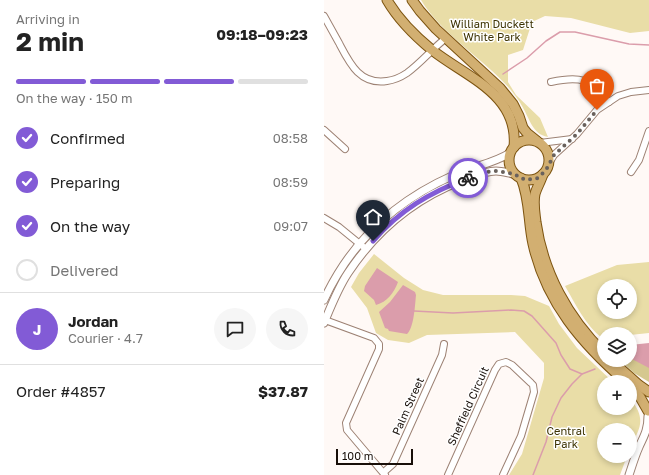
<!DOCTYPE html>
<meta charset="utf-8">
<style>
body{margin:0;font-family:"Golos Text",sans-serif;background:#f6f6f6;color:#222;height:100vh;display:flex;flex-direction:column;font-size:15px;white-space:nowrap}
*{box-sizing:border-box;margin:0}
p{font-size:13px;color:#767676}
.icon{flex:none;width:22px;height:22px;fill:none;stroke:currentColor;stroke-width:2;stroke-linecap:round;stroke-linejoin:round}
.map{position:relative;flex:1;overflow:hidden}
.panel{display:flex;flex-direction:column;background:#fff;width:324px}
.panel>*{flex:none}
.fabs{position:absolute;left:273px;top:279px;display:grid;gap:8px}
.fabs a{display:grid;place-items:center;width:40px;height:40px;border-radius:50%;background:#fff;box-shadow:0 2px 6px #0003;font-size:20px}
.scale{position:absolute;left:12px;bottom:10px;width:77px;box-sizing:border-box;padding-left:4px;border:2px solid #180f09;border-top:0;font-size:11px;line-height:14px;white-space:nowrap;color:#180f09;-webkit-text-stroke:3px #fff;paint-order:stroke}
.pin{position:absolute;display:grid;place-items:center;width:34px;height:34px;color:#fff;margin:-41px -17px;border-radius:50% 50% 50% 0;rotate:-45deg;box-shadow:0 0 4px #0007}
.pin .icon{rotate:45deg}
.courier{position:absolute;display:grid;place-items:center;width:40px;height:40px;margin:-20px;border:3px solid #825bd6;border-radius:50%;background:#fff;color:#222;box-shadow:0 1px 5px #0007}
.summary em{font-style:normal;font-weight:700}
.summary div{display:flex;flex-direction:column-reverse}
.summary{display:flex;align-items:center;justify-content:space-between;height:68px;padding:0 16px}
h1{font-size:26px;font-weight:700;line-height:30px}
.bar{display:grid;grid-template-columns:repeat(4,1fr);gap:6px 4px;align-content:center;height:48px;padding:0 16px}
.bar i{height:5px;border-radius:3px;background:#e0e0e0}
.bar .active{background:#825bd6}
.bar p{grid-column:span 4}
.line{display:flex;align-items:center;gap:10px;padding:0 16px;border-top:1px solid #e0e0e0}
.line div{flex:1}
.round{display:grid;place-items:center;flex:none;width:42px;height:42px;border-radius:21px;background:#f6f6f6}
ol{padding:0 16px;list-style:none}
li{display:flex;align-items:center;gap:12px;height:44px}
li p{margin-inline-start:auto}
li .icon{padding:4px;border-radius:50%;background:#825bd6;color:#fff;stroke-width:4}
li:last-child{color:#767676}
li i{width:22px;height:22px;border:2px solid #e0e0e0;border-radius:50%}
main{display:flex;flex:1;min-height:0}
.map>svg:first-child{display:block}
.green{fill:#e9dda7;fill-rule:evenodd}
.forest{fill:#d5c88f}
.water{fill:#db9dab}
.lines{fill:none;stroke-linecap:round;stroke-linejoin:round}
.stream{stroke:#db9dab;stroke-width:1.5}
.minor-casing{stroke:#9d8274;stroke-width:8}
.tertiary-casing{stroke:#9d8274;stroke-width:9}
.primary-casing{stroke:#7d5410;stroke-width:11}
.minor{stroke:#fff;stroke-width:6}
.tertiary{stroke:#fff;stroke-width:7}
.primary{stroke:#d2af71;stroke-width:9}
.done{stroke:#69615c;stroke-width:4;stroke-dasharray:0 7.2}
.route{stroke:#825bd6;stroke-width:5}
.labels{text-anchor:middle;stroke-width:3;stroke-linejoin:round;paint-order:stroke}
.park-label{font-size:11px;fill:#3d3303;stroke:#fff}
.street-label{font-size:11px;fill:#180f09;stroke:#fff}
</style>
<main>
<section class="panel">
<div class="summary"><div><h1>2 min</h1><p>Arriving in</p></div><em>09:18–09:23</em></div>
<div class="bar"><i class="active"></i><i class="active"></i><i class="active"></i><i></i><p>On the way · 150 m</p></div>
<ol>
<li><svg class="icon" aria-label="check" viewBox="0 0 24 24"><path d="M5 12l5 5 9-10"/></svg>Confirmed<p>08:58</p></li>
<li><svg class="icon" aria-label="check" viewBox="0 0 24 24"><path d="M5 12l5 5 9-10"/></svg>Preparing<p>08:59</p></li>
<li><svg class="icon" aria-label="check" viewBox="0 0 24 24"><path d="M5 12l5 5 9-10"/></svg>On the way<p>09:07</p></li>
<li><i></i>Delivered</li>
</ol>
<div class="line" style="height:72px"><b class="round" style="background:#825bd6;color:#fff">J</b><div><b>Jordan</b><p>Courier · 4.7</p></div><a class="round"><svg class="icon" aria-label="chat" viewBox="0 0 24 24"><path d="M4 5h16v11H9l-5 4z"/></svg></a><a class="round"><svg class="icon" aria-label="phone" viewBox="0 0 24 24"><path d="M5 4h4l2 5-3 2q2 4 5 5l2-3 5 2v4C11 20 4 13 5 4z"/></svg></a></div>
<div class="line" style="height:52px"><div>Order #4857</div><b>$37.87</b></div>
</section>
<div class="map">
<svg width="325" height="475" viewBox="0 0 325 475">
<rect width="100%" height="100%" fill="#fff9f6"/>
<g class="green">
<path d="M97 0H325V31L306 33 247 18 221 16 208 22 199 50 184 55V82L192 95 216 118 224 137C208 134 206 119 198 106 195 100 190 94 186 89 159 58 118 35 97 0Z"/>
<path d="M50 254 80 278 99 290 119 295H187L201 296 225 306 235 324 253 348 289 382H280V408H306V398C323 420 316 427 306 449V430H280V456H303L296 475H185L198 454 220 378V363L191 332 103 335 85 343 64 340 52 333 43 308 27 287 35 273Z"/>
<path d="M325 262V333L306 335V334H280V337L278 338C261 325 251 303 241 286L293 265ZM280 286H306V312H280Z"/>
</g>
<path class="forest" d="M306 356 325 367V382L310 373 296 360H306Z"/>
<g class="water">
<path d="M53 268 74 282C70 293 63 302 52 305L50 300 40 291 41 286Z"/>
<path d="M79 285 91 292 92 295C91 305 90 328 83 334L65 331 64 329 61 328 55 312 66 302Z"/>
<path d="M325 343V368L306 358V345Z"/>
</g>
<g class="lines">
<g class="stream">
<path d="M179 74 203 58 222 41 236 32H251L305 44 325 45"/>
<path d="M90 311 129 313 187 310 200 311 208 316 232 343 237 355 246 369 258 374"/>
<path d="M209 475 222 442 228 417 237 398 248 384 258 374 271 369"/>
</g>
<defs>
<g id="minor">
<path d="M0 16C5 25 10 34 15 43 26 64 36 85 63 81 71 80 77 77 83 73 97 63 108 49 122 38"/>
<path d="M227 82C255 76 267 78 285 102"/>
<path d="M0 130 21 149"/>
<path d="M216 143 248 139"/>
<path d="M224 165 230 155 253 134 273 110 294 96 307 92 325 90"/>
<path d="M307 172 315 160 325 131"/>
<path d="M0 218 15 227 42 249"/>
<path d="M1 320 50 338 55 344V349L22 423 23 430 61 475"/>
<path d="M60 472 69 464 118 355 120 344"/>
<path d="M124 475 171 370 175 364 182 362 188 365 207 383 209 385 210 392 197 436 179 475"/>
</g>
<g id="tertiary">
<path d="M0 300C27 241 71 201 130 175 149 166 169 164 186 153"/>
<path d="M0 323C7 306 14 288 24 273 52 231 90 199 137 181 148 177 160 171 172 171 178 171 184 173 190 174"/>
<path d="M305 475C308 466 311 456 315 447 320 436 324 430 324 416"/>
</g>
<g id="primary">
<path d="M63 0C74 19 91 36 108 50 142 77 195 94 190 147"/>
<path d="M88 0 96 11 112 29 176 88 189 104 195 116 199 128 203 133 213 141"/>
<circle cx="205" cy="160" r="20"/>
<path d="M219 174C217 181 213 187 211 194 209 203 211 213 212 222 219 272 244 318 280 353"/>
<path d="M197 178C206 199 204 222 209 244 222 302 258 344 302 382"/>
<path d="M287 360 315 385 325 392"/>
<path d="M306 386 316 397 324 411"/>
</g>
</defs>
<use href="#minor" class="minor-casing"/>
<use href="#tertiary" class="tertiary-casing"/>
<use href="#primary" class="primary-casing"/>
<use href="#minor" class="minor"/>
<use href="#tertiary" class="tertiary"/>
<use href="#primary" class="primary"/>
</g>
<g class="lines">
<path class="done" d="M144 178 163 172 173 171 190 174 197 178 202 180 214 178 222 170 230 155 253 134 273 110"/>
<path class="route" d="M49 241C76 210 105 193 144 178"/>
</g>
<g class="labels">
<g class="park-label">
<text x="168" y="28">William Duckett<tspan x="168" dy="13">White Park</tspan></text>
<text x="242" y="435">Central<tspan x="242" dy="13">Park</tspan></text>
</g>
<g class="street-label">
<text transform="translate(84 406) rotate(-66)" y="4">Palm Street</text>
<text transform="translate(144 406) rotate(-66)" y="4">Sheffield Circuit</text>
</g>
</g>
</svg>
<div class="fabs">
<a><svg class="icon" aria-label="locate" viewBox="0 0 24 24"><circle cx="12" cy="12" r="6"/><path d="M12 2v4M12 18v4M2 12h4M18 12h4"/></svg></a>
<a><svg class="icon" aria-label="layers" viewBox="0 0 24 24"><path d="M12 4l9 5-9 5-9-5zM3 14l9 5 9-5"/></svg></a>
<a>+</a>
<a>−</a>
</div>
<div class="scale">100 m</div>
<div class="pin" style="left:273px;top:110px;background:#ea580c"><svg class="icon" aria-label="bag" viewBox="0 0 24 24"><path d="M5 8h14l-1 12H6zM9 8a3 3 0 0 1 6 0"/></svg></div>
<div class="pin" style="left:49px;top:241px;background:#1f2937"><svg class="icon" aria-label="home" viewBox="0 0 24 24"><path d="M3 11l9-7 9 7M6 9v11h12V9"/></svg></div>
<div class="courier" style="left:144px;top:178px"><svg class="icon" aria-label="bike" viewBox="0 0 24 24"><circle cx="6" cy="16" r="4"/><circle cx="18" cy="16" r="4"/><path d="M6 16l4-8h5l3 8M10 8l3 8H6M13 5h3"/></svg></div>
</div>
</main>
